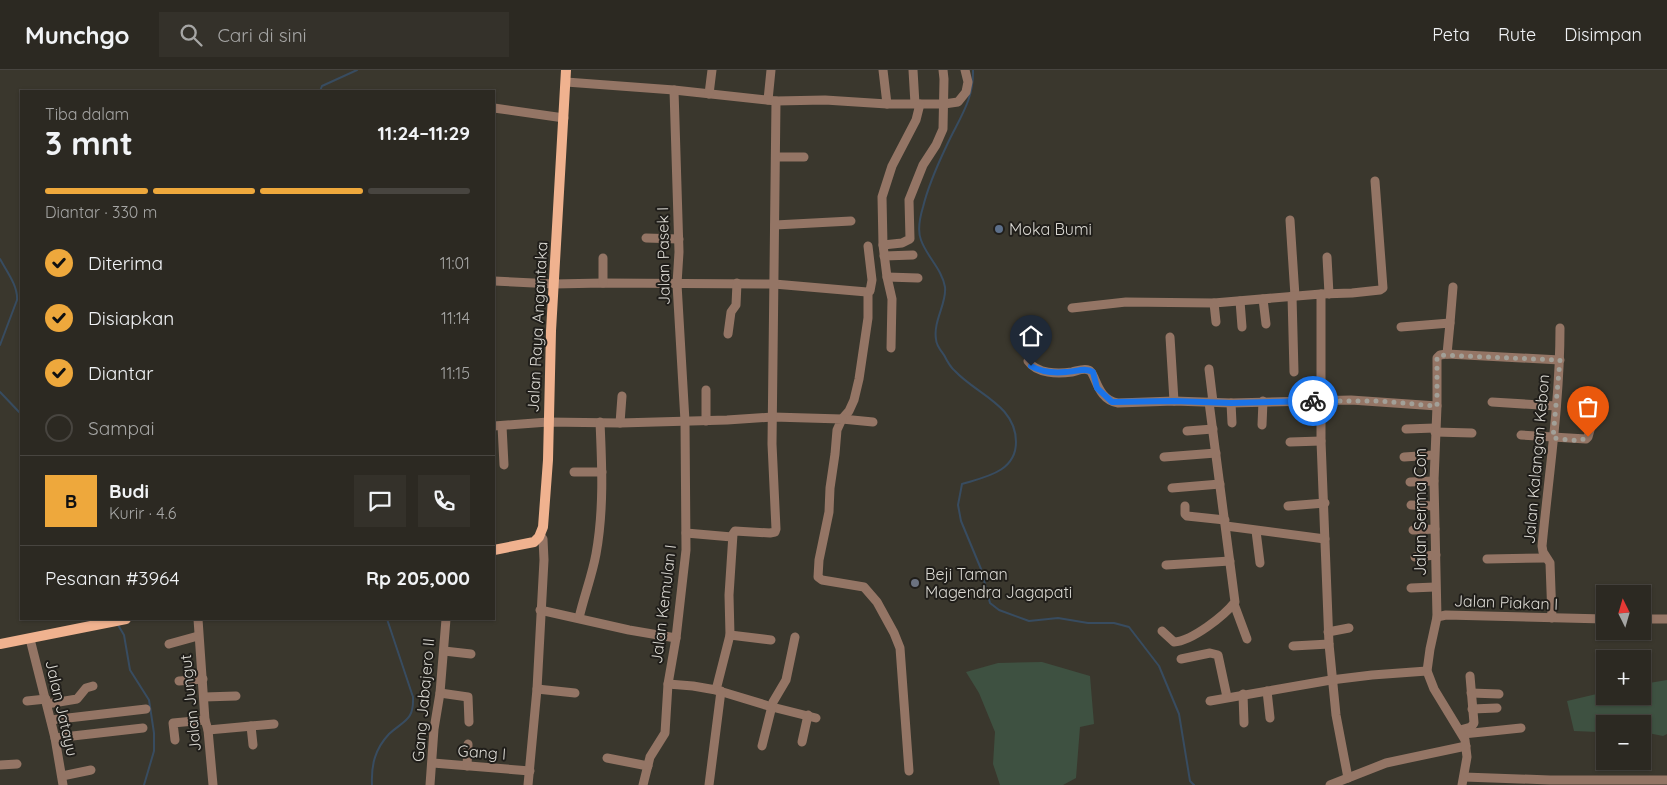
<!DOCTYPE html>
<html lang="id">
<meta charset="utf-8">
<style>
body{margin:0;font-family:Quicksand,sans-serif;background:#34312a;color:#f1f3f6;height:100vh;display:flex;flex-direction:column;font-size:19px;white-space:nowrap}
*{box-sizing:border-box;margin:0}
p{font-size:16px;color:#a6a6a5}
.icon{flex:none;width:28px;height:28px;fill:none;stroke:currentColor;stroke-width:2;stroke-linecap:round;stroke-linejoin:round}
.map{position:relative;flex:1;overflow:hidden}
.details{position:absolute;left:20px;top:20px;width:475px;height:530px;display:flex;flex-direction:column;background:#2c2922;border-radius:0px;box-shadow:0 1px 4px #0004,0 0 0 1px #484540}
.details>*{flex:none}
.needle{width:32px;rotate:355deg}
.tools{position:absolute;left:1596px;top:515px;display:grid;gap:10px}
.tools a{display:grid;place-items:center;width:55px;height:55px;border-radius:0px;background:#2c2922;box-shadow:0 1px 4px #0004,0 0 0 1px #484540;font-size:25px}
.pin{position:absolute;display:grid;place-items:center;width:42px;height:42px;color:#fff;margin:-51px -21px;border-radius:50% 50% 50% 0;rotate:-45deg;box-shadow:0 0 5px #0007}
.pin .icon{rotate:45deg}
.courier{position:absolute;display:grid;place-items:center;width:50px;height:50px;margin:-25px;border:4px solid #1a73e8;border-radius:50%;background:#fff;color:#222;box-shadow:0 1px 6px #0007}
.overview em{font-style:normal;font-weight:800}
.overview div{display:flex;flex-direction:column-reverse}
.overview{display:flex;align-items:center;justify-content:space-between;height:85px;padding:0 25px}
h1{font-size:32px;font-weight:800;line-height:38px}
.bar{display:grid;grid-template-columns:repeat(4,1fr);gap:8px 5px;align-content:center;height:60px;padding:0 25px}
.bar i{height:6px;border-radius:4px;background:#484540}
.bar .on{background:#eea83c}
.bar p{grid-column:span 4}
.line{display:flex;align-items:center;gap:12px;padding:0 25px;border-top:1px solid #484540}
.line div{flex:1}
.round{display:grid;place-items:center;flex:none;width:52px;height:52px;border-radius:0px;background:#34312a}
ol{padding:0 25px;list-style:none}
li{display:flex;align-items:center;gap:15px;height:55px}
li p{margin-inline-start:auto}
li .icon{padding:5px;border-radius:50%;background:#eea83c;color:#111;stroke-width:4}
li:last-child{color:#a6a6a5}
li i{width:28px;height:28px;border:2px solid #484540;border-radius:50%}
header{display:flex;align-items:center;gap:30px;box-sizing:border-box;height:70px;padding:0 25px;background:#2c2922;border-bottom:1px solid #484540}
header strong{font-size:24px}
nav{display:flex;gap:28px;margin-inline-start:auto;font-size:18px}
.search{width:350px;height:45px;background:#34312a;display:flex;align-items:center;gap:12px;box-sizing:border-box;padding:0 18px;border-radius:0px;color:#a6a6a5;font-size:19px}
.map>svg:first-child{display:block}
.green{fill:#3e5141}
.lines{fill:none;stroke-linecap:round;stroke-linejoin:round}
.stream{stroke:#384c60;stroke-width:2}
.minor{stroke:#947565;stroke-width:9}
.major{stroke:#f0b28f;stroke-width:10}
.done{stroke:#a2a098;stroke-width:5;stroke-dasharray:0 9}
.route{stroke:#1a73e8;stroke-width:6}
.service-dot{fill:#5c6f8a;stroke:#201e1a;stroke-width:2}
.worship-dot{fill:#6b7280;stroke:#201e1a;stroke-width:2}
.labels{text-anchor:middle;stroke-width:4;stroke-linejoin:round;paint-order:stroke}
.poi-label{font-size:16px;fill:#dad8d2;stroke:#201e1a;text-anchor:start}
.street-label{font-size:16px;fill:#dad8d2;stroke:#201e1a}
</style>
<header>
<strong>Munchgo</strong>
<div class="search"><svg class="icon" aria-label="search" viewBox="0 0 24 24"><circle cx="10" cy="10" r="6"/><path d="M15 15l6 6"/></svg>Cari di sini</div>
<nav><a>Peta</a><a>Rute</a><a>Disimpan</a></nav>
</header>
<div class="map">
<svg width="1667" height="715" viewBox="0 0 1667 715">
<rect width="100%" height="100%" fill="#3a372d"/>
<g class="green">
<path d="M1042 592 1090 606 1094 654 1080 657 1076 708 1063 715H1000L993 694 995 662 979 623 966 602 998 593Z"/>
<path d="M1667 610V664L1663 666 1643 662 1642 654H1605V664L1598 662 1574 661 1567 631 1605 622V626H1642L1643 614Z"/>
</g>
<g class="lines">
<g class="stream">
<path d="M973 0C974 31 958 50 946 77 937 96 928 117 923 137 920 147 917 160 921 170 927 187 942 199 945 217 947 233 933 251 936 269 936 275 941 281 944 285 947 291 950 297 955 301 976 324 1016 335 1016 372 1016 402 985 407 962 414L958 435 961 451 981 499 990 533 999 540 1029 551 1058 548 1088 553H1114L1129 557 1159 596 1179 644 1190 711 1194 715"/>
<path d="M320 21 322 16 357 0"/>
<path d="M0 189C7 202 18 216 17 230L0 275"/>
<path d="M0 322 21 344"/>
<path d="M118 555 124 565 130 600 149 630 154 663V681L144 715"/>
<path d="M372 715C371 695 375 679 389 664 404 650 414 651 413 627L387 549"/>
</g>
<g class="minor">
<path d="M883 0 887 34"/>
<path d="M913 0 915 34"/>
<path d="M566 12 674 20 776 31 825 30 887 34H944L958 32 966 22 968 12 965 0"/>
<path d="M709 24 712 0"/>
<path d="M768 30 771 0"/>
<path d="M494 38 564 48"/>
<path d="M776 87H804"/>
<path d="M1290 150 1295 226"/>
<path d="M775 155 851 151"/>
<path d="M646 168 679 169"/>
<path d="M883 175 902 173 910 169 909 130 923 95 936 75 943 59 944 9 943 0"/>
<path d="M884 186 913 185"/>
<path d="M1327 187 1329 224"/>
<path d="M887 207 918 208"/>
<path d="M494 211 554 214 603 213 774 214 867 222 870 221 872 210 868 176"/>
<path d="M603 213V188"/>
<path d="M1321 224 1352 223 1380 220 1383 218 1375 111"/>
<path d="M1292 226 1294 302"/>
<path d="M1263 229 1266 254"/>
<path d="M1240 231 1242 257"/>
<path d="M1214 233 1216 252"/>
<path d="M1072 238 1126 232 1214 233 1321 224V371L1329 574 1336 645 1348 708"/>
<path d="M1450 253 1453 217"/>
<path d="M1401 257 1450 253 1447 284"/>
<path d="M728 264 731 242 736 235 737 213"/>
<path d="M1170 267 1174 331"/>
<path d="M891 278 892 229 887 207 883 175 882 127 892 96 916 50 920 34"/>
<path d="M1028 291C1037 304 1058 304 1072 302 1077 301 1084 298 1088 300 1096 301 1096 330 1118 333L1174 331 1231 333 1351 330 1437 336"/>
<path d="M1209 299 1213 332"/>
<path d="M1492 332 1556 336"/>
<path d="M1231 333 1232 353"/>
<path d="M842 349 849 341 854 330 859 309 868 248V222"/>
<path d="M842 349 873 352"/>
<path d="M706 351V320"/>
<path d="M620 353 622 326"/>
<path d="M1262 355 1263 331"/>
<path d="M494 356 548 352 620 353 727 350 773 347 842 349 837 360 835 384 830 418 829 442 819 490 818 507 822 510 864 517 877 532 894 563 900 578 909 701"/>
<path d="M502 356 504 395"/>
<path d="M1406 359 1435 358"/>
<path d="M1187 361 1213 359"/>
<path d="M1435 362 1472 363"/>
<path d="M1521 365 1586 369 1588 367 1597 335"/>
<path d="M1290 372 1321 371"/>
<path d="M1164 387 1216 383"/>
<path d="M1404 387 1434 385"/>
<path d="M574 402H602"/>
<path d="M1410 412 1434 411"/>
<path d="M1172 418 1220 414"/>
<path d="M1411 435 1434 436"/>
<path d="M1185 436V444L1187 446 1225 450"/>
<path d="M1288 436 1325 433"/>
<path d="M1226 456 1325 469"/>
<path d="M1413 460 1435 459"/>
<path d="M1256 461 1260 493"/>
<path d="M686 463 732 467"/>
<path d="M1415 487 1436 485"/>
<path d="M1487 489 1546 488"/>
<path d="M1166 495 1230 491"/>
<path d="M1411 518 1435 517"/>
<path d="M1234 534 1247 569"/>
<path d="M540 540 629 560 676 568"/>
<path d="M1437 547 1446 545 1605 549"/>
<path d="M579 548C584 526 592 506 596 484 604 440 602 396 600 352"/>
<path d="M1552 548 1550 493 1543 482 1542 476C1549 403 1560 331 1560 258"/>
<path d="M198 549 205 650 208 660 213 715"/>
<path d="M1642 549H1667"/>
<path d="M1162 561 1174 572C1192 571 1224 546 1235 532L1209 332"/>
<path d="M1328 562 1349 558"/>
<path d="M730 565 771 570"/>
<path d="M30 569 55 668 63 715"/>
<path d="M169 574 198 566"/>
<path d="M1293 576 1329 574"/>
<path d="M444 581 471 584"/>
<path d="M1181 589 1210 583 1218 585 1227 627"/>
<path d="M179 611 203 609"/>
<path d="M668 614 693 616 716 620 730 565 729 525 733 464 735 461 770 463 775 462 776 459 772 374 776 31"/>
<path d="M537 619 575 623"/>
<path d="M716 620 772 637 816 648"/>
<path d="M1267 621 1270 648"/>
<path d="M440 623 468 627 469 652"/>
<path d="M1471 623 1499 624"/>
<path d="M1243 624 1244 653"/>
<path d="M204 627 236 626"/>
<path d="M27 631 46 629"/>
<path d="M1210 631 1331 610 1372 605 1427 601"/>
<path d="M47 634 77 629 86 618 93 616"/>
<path d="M1472 639 1497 638"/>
<path d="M51 650 146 639"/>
<path d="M251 656 253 675"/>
<path d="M208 660 274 654"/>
<path d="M1460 660 1471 657 1474 653 1470 606"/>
<path d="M1463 664 1521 658"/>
<path d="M55 668 143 658"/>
<path d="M175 670 173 653 205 650"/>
<path d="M802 672 808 645"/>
<path d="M762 676 773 632 786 610 795 567"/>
<path d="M607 688 648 696"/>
<path d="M433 693 530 701"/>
<path d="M0 695 17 694"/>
<path d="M467 696 468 674"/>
<path d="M62 706 91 700"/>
<path d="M1464 707 1550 710H1667"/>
<path d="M430 715 434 659 440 623 446 549"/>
<path d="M528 715 537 619 544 490 543 469 540 465"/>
<path d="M643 715 650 687 665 663 668 614 676 568 686 480 685 351 677 214 679 182 674 20"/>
<path d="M709 715 721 621"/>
<path d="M1330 715 1386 693 1466 676"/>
<path d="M1462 715 1467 687 1465 670 1434 619 1427 601 1430 579 1437 547 1434 411 1437 336V288L1440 285 1447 284 1560 290"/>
</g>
<g class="major">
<path d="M494 480 534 472 539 467 543 457 548 390 551 261 566 0"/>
<path d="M0 574 126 549"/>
</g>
</g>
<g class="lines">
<path class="done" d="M1313 331H1378L1437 336V288L1440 285 1560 290 1553 368C1564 369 1580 373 1588 367"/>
<path class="route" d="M1031 296C1041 302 1055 303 1066 302 1075 302 1085 297 1093 302L1097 318 1112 332 1174 331 1231 333 1313 331"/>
</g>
<circle class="service-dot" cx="999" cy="159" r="5"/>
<circle class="worship-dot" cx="915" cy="513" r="5"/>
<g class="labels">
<g class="poi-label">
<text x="1009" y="165">Moka Bumi</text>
<text x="925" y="510">Beji Taman<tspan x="925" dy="18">Magendra Jagapati</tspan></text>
</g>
<g class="street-label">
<text transform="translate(663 186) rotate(-91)" y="6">Jalan Pasek I</text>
<text transform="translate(537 257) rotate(-87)" y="6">Jalan Raya Angantaka</text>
<text transform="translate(1536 389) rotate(-85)" y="6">Jalan Kalangan Kebon</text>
<text transform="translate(1420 442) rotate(-90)" y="6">Jalan Serma Con</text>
<text transform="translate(1506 532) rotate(2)" y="6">Jalan Piakan I</text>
<text transform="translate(663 534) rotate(-83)" y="6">Jalan Kemulan I</text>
<text transform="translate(423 630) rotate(-85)" y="6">Gang Jabajero II</text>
<text transform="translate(190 633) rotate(-96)" y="6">Jalan Jungut</text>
<text transform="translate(62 638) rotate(77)" y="6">Jalan Jatayu</text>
<text transform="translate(482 682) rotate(4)" y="6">Gang I</text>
</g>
</g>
</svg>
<div class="tools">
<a><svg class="needle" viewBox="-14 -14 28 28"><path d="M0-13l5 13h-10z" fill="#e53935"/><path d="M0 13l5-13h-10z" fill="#a6a6a5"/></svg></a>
<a>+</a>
<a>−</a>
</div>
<div class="pin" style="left:1588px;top:367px;background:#ea580c"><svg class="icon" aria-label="bag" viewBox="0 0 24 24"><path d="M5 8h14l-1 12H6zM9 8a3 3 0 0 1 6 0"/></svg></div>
<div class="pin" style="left:1031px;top:296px;background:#1f2937"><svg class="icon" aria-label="home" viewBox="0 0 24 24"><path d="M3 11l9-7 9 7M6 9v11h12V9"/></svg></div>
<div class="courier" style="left:1313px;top:331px"><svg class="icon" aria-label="bike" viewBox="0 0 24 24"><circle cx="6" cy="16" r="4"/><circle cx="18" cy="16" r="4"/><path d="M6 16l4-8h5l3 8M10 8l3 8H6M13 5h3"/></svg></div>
<section class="details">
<div class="overview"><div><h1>3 mnt</h1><p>Tiba dalam</p></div><em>11:24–11:29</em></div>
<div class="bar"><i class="on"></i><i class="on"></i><i class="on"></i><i></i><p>Diantar · 330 m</p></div>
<ol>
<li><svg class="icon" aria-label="check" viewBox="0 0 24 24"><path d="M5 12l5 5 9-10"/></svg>Diterima<p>11:01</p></li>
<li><svg class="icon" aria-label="check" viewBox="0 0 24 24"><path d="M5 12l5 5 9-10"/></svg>Disiapkan<p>11:14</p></li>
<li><svg class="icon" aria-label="check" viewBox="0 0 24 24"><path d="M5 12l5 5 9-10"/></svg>Diantar<p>11:15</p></li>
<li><i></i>Sampai</li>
</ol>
<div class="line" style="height:90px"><b class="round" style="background:#eea83c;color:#111">B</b><div><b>Budi</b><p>Kurir · 4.6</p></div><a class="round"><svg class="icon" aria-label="chat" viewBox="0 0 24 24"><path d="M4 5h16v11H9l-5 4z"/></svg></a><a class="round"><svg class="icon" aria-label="phone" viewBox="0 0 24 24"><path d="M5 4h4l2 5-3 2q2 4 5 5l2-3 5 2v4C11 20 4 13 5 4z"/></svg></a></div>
<div class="line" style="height:65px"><div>Pesanan #3964</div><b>Rp 205,000</b></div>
</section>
</div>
